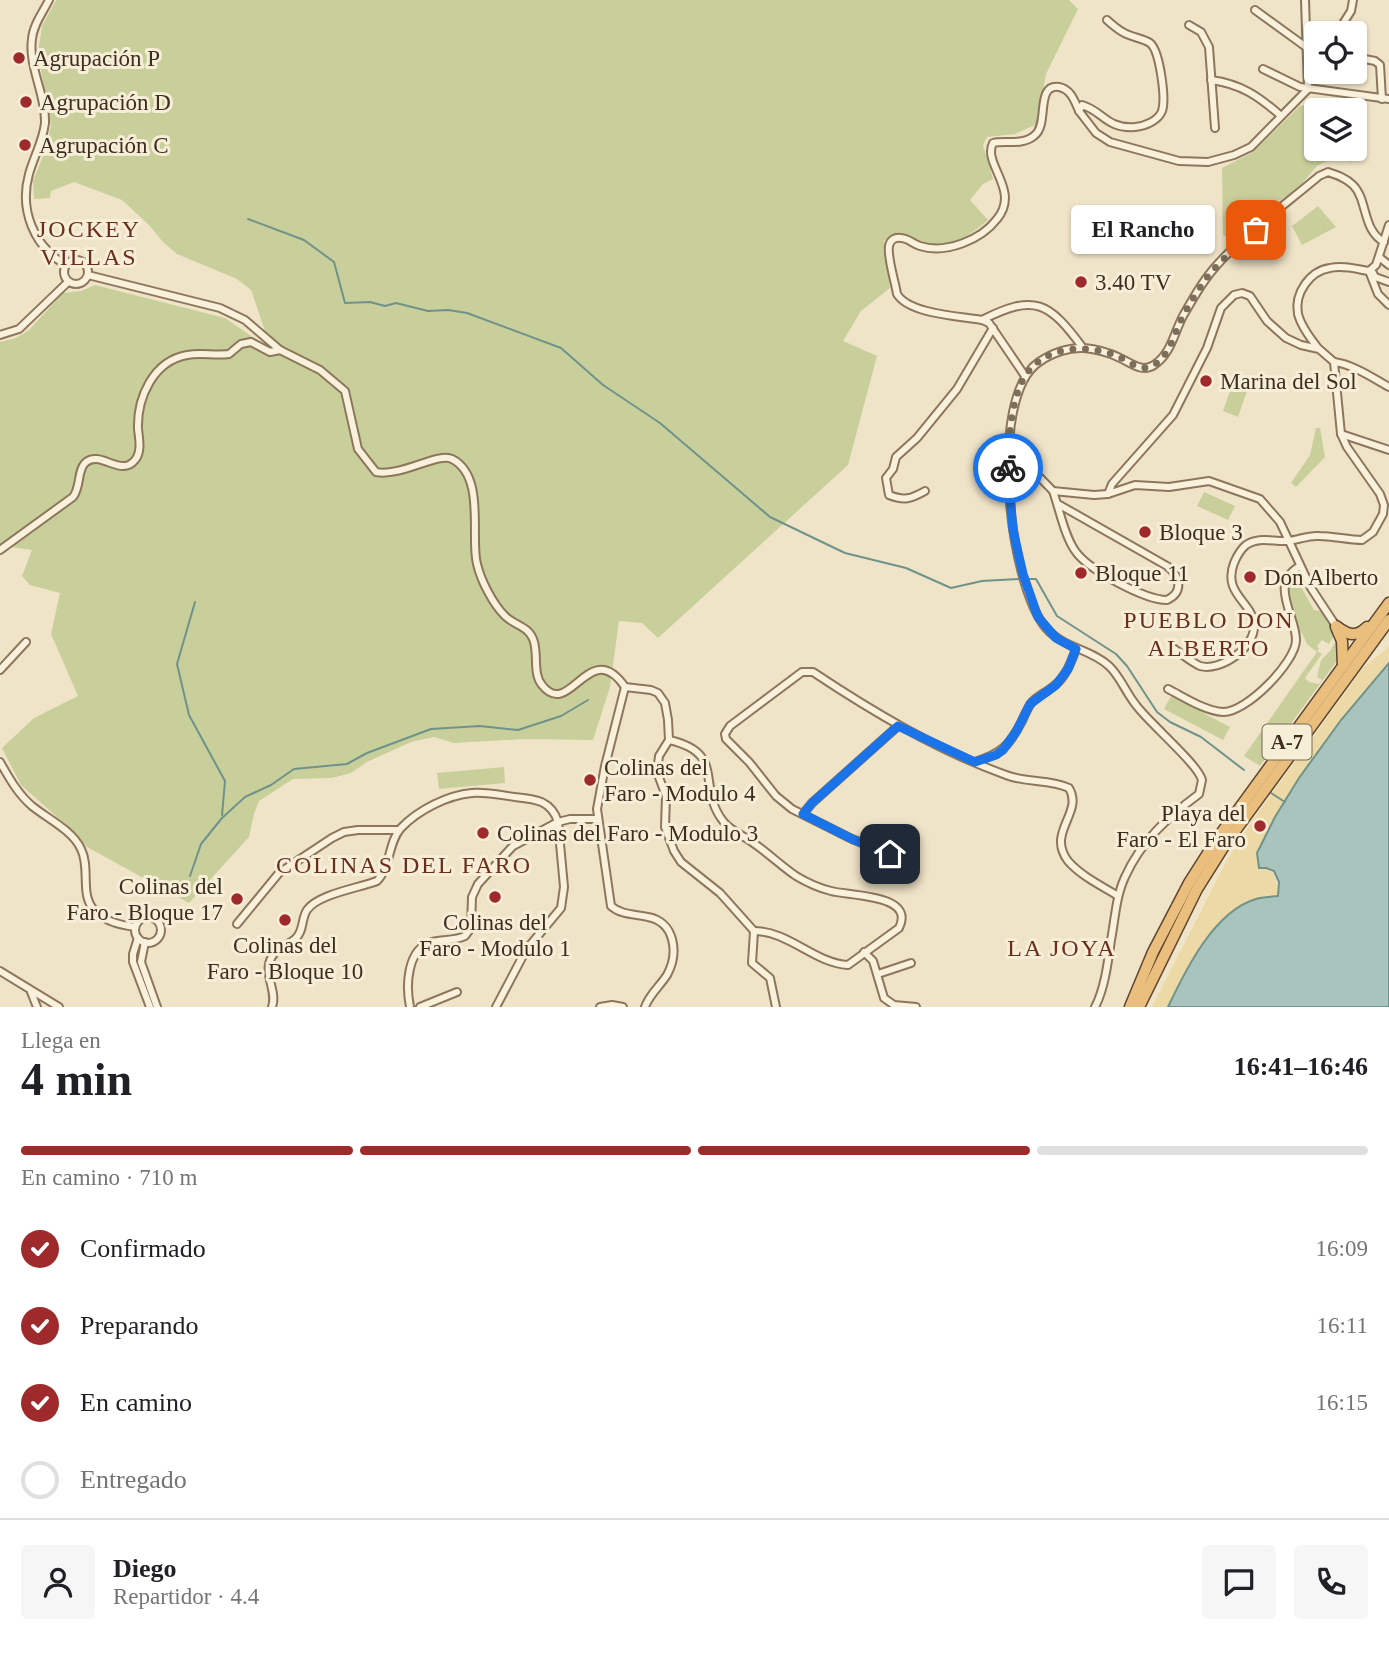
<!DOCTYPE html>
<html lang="es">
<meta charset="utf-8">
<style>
body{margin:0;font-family:"Times New Roman",serif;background:#f6f6f6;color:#202124;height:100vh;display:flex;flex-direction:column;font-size:26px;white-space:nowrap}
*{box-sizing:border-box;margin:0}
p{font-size:23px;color:#757577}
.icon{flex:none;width:38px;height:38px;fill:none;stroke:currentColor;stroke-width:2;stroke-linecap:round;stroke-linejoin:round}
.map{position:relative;height:1007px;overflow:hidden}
.details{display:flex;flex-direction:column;background:#fff;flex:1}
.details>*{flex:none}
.tools{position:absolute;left:1304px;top:21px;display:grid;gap:14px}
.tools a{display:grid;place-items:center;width:63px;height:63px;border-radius:7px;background:#fff;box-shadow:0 2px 5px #0004;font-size:35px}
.pin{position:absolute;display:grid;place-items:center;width:60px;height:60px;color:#fff;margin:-30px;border-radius:14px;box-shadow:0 4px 10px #0006}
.courier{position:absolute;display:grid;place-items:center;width:70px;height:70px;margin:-35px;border:5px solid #1a73e8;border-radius:50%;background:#fff;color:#222;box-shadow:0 2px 9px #0007}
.bubble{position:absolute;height:49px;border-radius:7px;background:#fff;box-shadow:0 2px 5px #0004;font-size:23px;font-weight:700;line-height:49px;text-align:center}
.head em{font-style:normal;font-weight:700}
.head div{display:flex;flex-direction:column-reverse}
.head{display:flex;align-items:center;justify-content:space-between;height:119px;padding:0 21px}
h1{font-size:46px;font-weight:700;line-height:52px}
.bar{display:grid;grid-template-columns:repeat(4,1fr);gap:10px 7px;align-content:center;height:84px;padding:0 21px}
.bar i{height:9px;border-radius:5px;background:#e0e0e0}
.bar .active{background:#9e2a2b}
.bar p{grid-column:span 4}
.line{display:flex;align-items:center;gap:18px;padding:0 21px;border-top:2px solid #e0e0e0}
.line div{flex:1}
.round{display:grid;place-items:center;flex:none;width:74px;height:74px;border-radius:7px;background:#f6f6f6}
ol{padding:0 21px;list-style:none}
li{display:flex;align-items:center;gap:21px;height:77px}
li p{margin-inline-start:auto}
li .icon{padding:7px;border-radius:50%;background:#9e2a2b;color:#fff;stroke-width:4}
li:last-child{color:#757577}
li i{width:38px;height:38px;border:4px solid #e0e0e0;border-radius:50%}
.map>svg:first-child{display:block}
.green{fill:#c9cf9b}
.sand{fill:#ecd9a5}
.water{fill:#a9c4bc;stroke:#6f938a;stroke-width:2}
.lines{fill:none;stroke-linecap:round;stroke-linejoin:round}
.stream{stroke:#6f938a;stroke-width:2}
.minor-casing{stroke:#8d765c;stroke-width:10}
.trunk-casing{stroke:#5b4430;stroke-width:13}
.minor{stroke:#faf1dc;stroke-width:6}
.trunk{stroke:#eabe7c;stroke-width:10}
.done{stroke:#7c6e5b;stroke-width:7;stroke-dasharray:0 12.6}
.route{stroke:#1a73e8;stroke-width:9}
.poi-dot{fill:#9e2a2b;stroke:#f7eed8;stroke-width:2.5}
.labels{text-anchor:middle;stroke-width:6;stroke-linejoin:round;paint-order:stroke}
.shield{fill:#f7eed8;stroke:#756857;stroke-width:2}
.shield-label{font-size:21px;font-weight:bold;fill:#3d2e20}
.poi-label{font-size:23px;fill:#3d2e20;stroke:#f7eed8;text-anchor:start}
.neighbourhood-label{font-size:24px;letter-spacing:2px;fill:#6b2e1e;stroke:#f7eed8}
</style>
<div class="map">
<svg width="1389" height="1007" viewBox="0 0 1389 1007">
<rect width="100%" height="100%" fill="#f0e4c8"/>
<g class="green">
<path d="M56 0H1069L1078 9 1046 74 1037 124 1015 134 987 137 983 145 993 179 983 184 970 200 988 220C969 236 950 250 924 242 903 236 909 227 884 241L890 288 861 311 843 341 877 356 848 465 658 638 642 623 619 621 610 687 593 740 525 739 454 743 434 737 411 742 367 762 351 773 332 778 293 779 259 801 254 814 249 837 189 903 87 847 67 826 21 785 2 748 34 718 78 696 51 634 60 593 30 585 22 576 32 550 11 547 5 553 0 548V342L16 338 29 330 63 293 81 291 95 285 225 318 263 344 267 337 251 290 237 279 177 254 163 242 149 225 122 200 74 182 51 191 50 198 34 199 33 181 43 156 51 126 38 53 42 26Z"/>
<path d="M1322 102 1345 110H1316V149H1354L1355 118 1356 158 1352 162 1341 160 1325 162 1317 166 1298 188 1255 217 1229 238 1223 235 1222 168 1253 152 1300 106Z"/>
<path d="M1318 206 1336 227 1302 245 1292 226Z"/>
<path d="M1234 380 1249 385 1238 417 1223 411Z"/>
<path d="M1316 428H1320L1325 457 1296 487 1291 483 1310 455Z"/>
<path d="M1204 492 1235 506 1228 520 1197 506Z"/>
<path d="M1294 574 1314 610 1321 611 1336 632 1329 644 1322 640 1317 646 1319 649 1317 651 1322 654 1305 678 1309 682 1319 684 1322 680 1317 677 1321 660 1330 651 1338 637 1339 658 1260 766 1244 756 1317 652 1307 644 1302 633 1299 632C1291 607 1282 599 1294 574Z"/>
<path d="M1171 696 1230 727 1223 740 1164 709Z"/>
<path d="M504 767 505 783 439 789 437 773Z"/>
</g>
<path class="sand" d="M1389 647V663L1341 720 1275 817 1257 853 1258 863C1278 876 1275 872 1278 896 1271 897 1263 897 1256 899 1214 914 1185 969 1168 1007H1152L1226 862 1255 817 1363 668Z"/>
<path class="water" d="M1389 663V1007H1168C1185 971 1214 911 1256 899 1263 897 1271 897 1278 896L1279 882 1274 871 1266 868H1259L1257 853 1275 817 1299 778 1341 720Z"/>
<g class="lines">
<g class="stream">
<path d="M248 219 304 240 334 262 345 303 370 302 385 306 396 303 428 311 448 310 467 313 561 348 603 385 660 423 770 517 845 553 906 568 951 588 982 581 1019 579"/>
<path d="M1030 579H1036L1057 616 1116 654 1127 666 1157 712 1170 722 1201 737 1244 770"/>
<path d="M195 602 177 664 189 715 225 781 222 815"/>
<path d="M1271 793 1285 802"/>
<path d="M190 876 201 844 222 818 245 797 271 785 294 769 347 764 367 753 431 729 480 726 518 730 561 716 588 700"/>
</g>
<defs>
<g id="minor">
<path d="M49 0C43 12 33 25 32 39 28 67 46 94 45 123 43 141 34 156 29 174 19 210 34 247 66 265"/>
<path d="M1305 0 1308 89"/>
<path d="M1255 10 1306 47"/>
<path d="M1107 20C1114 26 1120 32 1129 35 1136 38 1144 39 1150 43 1160 51 1166 99 1162 111 1158 121 1145 126 1135 127 1106 129 1103 111 1082 105L1079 111 1096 133 1110 142 1179 161 1208 162 1234 155 1251 147 1308 89"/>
<path d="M1189 25 1201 32 1209 47 1215 128"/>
<path d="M1337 33 1351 11 1353 0"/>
<path d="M1354 57 1375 61 1380 65 1382 99"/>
<path d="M1263 69 1300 87 1389 99"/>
<path d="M1211 80C1241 84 1258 96 1280 115"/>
<path d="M1379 257 1389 265"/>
<circle cx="76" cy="272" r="12"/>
<path d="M1369 271 1376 265 1389 225"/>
<path d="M1369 271 1378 294 1389 305"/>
<path d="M1373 273 1375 277 1389 282"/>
<path d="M88 275 220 308 245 320 280 350 320 370 345 391 358 449 376 472C401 477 438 452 452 459 486 476 470 538 477 564 481 581 493 604 505 616 514 625 528 626 533 639 539 653 532 673 542 685 570 721 589 635 625 687"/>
<path d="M982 320C1035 293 1049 302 1083 348"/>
<path d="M0 335 19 329 68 282"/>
<path d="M1318 348C1310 338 1301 326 1298 314 1294 293 1310 271 1330 268 1343 265 1356 269 1369 271"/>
<path d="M1334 362C1352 364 1373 378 1389 387"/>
<path d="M1025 376 989 323 982 320C959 316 909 314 897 294 895 281 887 257 889 246 890 240 895 237 901 238 908 238 913 244 920 246 946 254 981 240 997 219 1021 190 982 164 993 143 1006 140 1023 146 1035 135 1049 124 1035 84 1059 87 1071 89 1075 102 1079 111"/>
<path d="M1341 434 1389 450"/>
<path d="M1010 447 1053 491 1094 495 1108 494 1135 485 1169 487 1209 481 1260 499 1280 522 1311 588 1336 626"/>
<path d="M925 491C911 499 904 501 889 495L886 478 893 469 896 457 917 438 957 389 993 328"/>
<path d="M1053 491C1059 508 1065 538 1076 552 1089 570 1145 600 1167 600 1184 592 1180 576 1167 566L1058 504"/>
<path d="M1108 494 1112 484 1173 415 1207 348 1221 308 1234 295 1242 293 1250 296 1267 321 1286 338 1301 345 1319 349 1334 362 1341 434 1347 447 1380 494 1384 505 1383 514 1373 532 1362 540C1348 540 1334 536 1319 536 1308 535 1299 540 1288 541 1273 542 1259 536 1246 545 1241 549 1237 556 1234 563 1222 595 1254 602 1254 626 1255 647 1221 672 1200 666 1191 662 1182 654 1173 648"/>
<path d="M0 550 73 497C81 487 77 471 85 463 100 449 121 478 135 460 142 452 139 438 138 429 137 398 153 361 187 355 201 352 215 356 229 354L241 344 251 342 270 352 280 350"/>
<path d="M0 670 26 642"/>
<path d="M625 687 605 766 597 809 611 906C621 915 635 914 648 917 675 922 679 953 667 975 660 986 649 995 645 1007"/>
<path d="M625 687 651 690 658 693 665 703 668 720 669 740 659 756 657 772 666 796 665 827 674 851 681 862 720 893 754 931"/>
<path d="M1168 689C1184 697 1205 711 1223 712 1246 713 1296 662 1296 640 1296 615 1268 584 1300 566"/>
<path d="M669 740C727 753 696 786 723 821 730 830 740 834 749 840 766 851 780 865 796 876 806 882 819 888 831 891 849 896 916 894 899 928L848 965C814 963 789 931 754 931"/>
<path d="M0 762C9 778 18 794 32 806 48 819 72 830 81 849 91 869 79 895 95 911 106 922 121 925 135 927"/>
<path d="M975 762C1002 753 1009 746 1022 721 1025 714 1028 707 1032 702 1039 695 1047 692 1054 686 1066 677 1071 662 1076 649"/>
<path d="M803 814 812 803 898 726"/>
<path d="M908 861 852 839 792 809 776 796 749 762 726 739 725 734 730 726 802 672H813C873 712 937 750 1006 775 1026 783 1050 779 1069 788 1084 813 1046 832 1068 861 1081 876 1102 886 1118 896"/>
<circle cx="148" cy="930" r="13"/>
<path d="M237 924 279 873 332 838 344 832 358 830H398"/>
<path d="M754 931 752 963 770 978 776 1007"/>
<path d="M138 938 133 954V962L150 1007"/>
<path d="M145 942 141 962 157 1007"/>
<path d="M864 952 873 961 884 998 894 1005 916 1007"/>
<path d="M0 971 59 1007"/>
<path d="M878 974 911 963"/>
<path d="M31 992 37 1007"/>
<path d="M272 1007C277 992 266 979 269 964 273 948 284 948 295 939 304 932 301 919 307 910 318 894 359 888 377 881 391 867 388 842 401 828 418 810 448 795 472 793 486 792 501 795 515 797 535 799 551 800 558 822L570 819H598"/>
<path d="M410 1007C406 987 406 949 432 942 443 939 455 941 465 936L471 928 472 897 478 884 513 846 558 822 564 887 561 908 526 950 496 1007"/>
<path d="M420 1007 457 992"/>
<path d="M600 1007 612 1005 623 1007"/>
<path d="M1095 1007C1105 988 1108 961 1111 940 1115 919 1116 896 1125 877 1141 841 1168 817 1199 794L1202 780C1198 764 1149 723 1136 705 1126 693 1120 676 1109 666 1091 649 1063 648 1046 628 1009 585 987 397 1039 362 1052 353 1069 347 1084 348 1096 349 1110 353 1120 358 1131 363 1142 373 1154 365 1171 354 1174 333 1183 316 1190 304 1197 291 1205 280 1230 244 1285 205 1319 176L1328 172C1337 175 1346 178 1353 185 1368 200 1362 230 1384 242"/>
</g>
<g id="trunk">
<path d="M1336 626C1348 635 1356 638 1367 627"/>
<path d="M1336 627 1342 641 1343 666"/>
<path d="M1130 1007 1153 952 1189 883 1217 839 1389 603"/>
<path d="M1139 1007 1197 889 1224 846 1389 620"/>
</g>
</defs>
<use href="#minor" class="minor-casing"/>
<use href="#trunk" class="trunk-casing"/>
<use href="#minor" class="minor"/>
<use href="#trunk" class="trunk"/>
</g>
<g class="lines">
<path class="done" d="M1008 468C1008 443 1011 400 1024 378 1043 345 1088 343 1119 357 1130 362 1141 373 1154 365 1171 354 1174 333 1183 316 1190 303 1198 290 1206 279 1219 261 1239 245 1256 230"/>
<path class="route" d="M890 854 852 839 803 814 812 803 898 726 975 762 996 755 1003 750 1016 732 1030 704 1056 685 1068 669 1076 649 1056 638 1038 617 1023 574 1013 530 1008 468"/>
</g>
<g class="poi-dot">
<circle cx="19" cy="58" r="7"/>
<circle cx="26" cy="102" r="7"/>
<circle cx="25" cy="145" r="7"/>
<circle cx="1081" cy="282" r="7"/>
<circle cx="1206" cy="381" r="7"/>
<circle cx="1145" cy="532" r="7"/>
<circle cx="1081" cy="573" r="7"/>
<circle cx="1250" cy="577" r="7"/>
<circle cx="590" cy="780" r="7"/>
<circle cx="1260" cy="826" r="7"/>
<circle cx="483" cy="833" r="7"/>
<circle cx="495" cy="897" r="7"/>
<circle cx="237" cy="899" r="7"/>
<circle cx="285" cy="920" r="7"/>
</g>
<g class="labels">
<rect class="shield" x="1262.5" y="724.5" width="49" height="35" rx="5"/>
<g class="shield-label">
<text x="1287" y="749">A-7</text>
</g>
<g class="poi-label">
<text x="33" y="66">Agrupación P</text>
<text x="40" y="110">Agrupación D</text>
<text x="39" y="153">Agrupación C</text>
<text x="1095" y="290">3.40 TV</text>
<text x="1220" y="389">Marina del Sol</text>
<text x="1159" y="540">Bloque 3</text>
<text x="1095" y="581">Bloque 11</text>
<text x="1264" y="585">Don Alberto</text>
<text x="604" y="775">Colinas del<tspan x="604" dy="26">Faro - Modulo 4</tspan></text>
<text x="1246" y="821" text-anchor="end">Playa del<tspan x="1246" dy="26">Faro - El Faro</tspan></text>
<text x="497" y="841">Colinas del Faro - Modulo 3</text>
<text x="223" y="894" text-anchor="end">Colinas del<tspan x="223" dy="26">Faro - Bloque 17</tspan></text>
<text x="495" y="930" text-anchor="middle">Colinas del<tspan x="495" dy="26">Faro - Modulo 1</tspan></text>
<text x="285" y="953" text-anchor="middle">Colinas del<tspan x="285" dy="26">Faro - Bloque 10</tspan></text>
</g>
<g class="neighbourhood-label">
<text x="89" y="237">JOCKEY<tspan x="89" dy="28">VILLAS</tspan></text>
<text x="1209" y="628">PUEBLO DON<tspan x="1209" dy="28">ALBERTO</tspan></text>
<text x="404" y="873">COLINAS DEL FARO</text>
<text x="1062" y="956">LA JOYA</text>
</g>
</g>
</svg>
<div class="tools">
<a><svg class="icon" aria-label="locate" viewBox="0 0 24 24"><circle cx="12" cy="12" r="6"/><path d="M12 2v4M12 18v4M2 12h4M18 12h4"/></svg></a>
<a><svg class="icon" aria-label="layers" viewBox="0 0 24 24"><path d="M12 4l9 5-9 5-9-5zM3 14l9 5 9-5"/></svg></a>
</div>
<div class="pin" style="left:1256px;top:230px;background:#ea580c"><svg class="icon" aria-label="bag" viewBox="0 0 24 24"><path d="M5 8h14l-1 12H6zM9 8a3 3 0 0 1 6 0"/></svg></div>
<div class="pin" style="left:890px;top:854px;background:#1f2937"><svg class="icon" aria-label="home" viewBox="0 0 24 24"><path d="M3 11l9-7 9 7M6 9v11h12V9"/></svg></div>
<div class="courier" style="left:1008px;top:468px"><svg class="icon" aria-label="bike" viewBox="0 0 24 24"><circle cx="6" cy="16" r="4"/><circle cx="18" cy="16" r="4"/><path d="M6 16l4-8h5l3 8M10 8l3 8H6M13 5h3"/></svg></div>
<div class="bubble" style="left:1071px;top:205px;width:144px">El Rancho</div>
</div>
<section class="details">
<div class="head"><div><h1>4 min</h1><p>Llega en</p></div><em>16:41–16:46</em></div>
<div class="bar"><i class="active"></i><i class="active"></i><i class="active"></i><i></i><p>En camino · 710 m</p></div>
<ol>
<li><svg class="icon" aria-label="check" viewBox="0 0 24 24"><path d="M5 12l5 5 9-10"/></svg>Confirmado<p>16:09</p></li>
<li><svg class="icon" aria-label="check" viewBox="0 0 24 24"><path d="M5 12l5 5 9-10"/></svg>Preparando<p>16:11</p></li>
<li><svg class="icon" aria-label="check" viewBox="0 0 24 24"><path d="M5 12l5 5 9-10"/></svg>En camino<p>16:15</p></li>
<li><i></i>Entregado</li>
</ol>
<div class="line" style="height:126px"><a class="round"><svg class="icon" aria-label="person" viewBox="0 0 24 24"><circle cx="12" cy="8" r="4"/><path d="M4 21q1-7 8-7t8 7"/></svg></a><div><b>Diego</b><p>Repartidor · 4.4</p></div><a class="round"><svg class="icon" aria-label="chat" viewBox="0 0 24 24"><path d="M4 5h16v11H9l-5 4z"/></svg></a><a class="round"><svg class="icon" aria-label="phone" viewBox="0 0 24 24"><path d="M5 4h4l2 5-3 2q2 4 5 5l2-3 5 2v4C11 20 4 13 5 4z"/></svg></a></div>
</section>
